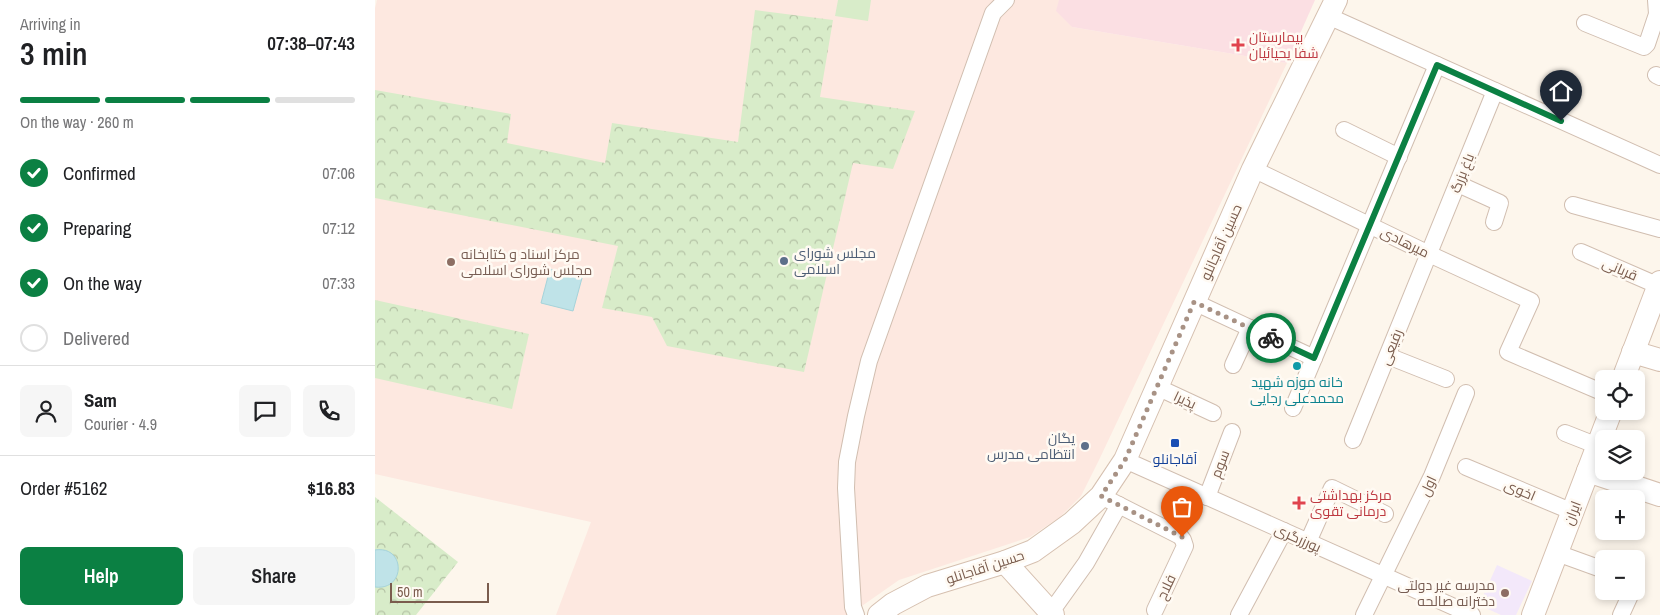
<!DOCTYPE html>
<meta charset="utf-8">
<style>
body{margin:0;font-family:"Archivo Narrow",Cairo,sans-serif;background:#f6f6f6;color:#202124;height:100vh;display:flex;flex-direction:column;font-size:19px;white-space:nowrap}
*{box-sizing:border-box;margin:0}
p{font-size:16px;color:#757577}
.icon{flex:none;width:28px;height:28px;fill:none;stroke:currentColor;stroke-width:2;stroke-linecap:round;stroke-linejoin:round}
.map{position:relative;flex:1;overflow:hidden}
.side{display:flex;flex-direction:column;background:#fff;width:375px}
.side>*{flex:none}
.tools{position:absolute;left:1220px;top:370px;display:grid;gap:10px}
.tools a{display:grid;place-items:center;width:50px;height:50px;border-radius:8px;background:#fff;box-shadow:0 2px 8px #0003;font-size:25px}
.scale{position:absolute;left:15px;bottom:12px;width:99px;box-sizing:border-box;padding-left:5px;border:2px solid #7a5c4d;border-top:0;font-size:14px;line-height:18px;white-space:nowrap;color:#7a5c4d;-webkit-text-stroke:4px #fffaf3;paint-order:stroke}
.pin{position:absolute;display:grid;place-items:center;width:42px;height:42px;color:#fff;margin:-51px -21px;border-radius:50% 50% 50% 0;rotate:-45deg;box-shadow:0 0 5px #0007}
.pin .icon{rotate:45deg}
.courier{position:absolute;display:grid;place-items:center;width:50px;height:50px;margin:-25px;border:4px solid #0b8043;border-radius:50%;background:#fff;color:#222;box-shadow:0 1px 6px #0007}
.summary em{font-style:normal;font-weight:600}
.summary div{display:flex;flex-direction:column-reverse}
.summary{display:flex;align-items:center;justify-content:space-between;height:85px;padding:0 20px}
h1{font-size:32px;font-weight:600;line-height:38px}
.bar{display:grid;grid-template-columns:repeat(4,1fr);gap:8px 5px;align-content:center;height:60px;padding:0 20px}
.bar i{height:6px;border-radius:4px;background:#e0e0e0}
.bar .selected{background:#0b8043}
.bar p{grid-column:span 4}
.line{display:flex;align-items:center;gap:12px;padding:0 20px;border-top:1px solid #e0e0e0}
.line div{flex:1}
.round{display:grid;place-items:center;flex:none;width:52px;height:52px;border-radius:8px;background:#f6f6f6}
ol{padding:0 20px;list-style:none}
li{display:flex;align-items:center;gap:15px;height:55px}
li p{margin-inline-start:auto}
li .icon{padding:5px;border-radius:50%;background:#0b8043;color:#fff;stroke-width:4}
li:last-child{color:#757577}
li i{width:28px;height:28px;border:2px solid #e0e0e0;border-radius:50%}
.button{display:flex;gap:10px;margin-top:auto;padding:10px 20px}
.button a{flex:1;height:58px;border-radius:8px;background:#0b8043;color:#fff;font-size:20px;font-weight:600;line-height:58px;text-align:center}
.button a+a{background:#f6f6f6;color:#202124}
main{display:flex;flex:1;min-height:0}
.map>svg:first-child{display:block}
.commercial{fill:#fde8e0}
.education{fill:#f3e8fa}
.medical{fill:#fbdfe3}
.forest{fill:url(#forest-crowns)}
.garden{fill:#d8ecc9}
.water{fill:#bfe3e8;stroke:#a5d3da}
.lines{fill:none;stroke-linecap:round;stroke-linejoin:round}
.street-casing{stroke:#d1beb0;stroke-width:18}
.secondary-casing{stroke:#d6c0b0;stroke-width:24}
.street{stroke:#fff;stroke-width:16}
.secondary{stroke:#fff;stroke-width:22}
.done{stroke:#a89285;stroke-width:5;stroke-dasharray:0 9}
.route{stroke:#0b8043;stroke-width:6}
.health-dot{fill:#e0444e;stroke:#fffaf3;stroke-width:2}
.service-dot{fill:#5c6f8a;stroke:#fffaf3;stroke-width:2}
.education-dot{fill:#8d6e63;stroke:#fffaf3;stroke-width:2}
.culture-dot{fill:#0f9aa8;stroke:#fffaf3;stroke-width:2}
.transit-dot{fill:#1a4fb4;stroke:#fffaf3;stroke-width:2}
.labels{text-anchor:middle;stroke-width:5;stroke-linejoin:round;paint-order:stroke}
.health-label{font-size:14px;fill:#be3a42;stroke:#fffaf3;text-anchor:start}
.street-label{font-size:14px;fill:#7a5c4d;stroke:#fffaf3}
.service-label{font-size:14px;fill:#4e5e75;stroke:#fffaf3;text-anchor:start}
.education-label{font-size:14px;fill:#785e54;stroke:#fffaf3;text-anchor:start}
.culture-label{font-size:14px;fill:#0d838f;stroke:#fffaf3}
.transit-label{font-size:14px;fill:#164399;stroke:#fffaf3}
</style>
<main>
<section class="side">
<div class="summary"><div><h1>3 min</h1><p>Arriving in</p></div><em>07:38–07:43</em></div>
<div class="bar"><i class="selected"></i><i class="selected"></i><i class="selected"></i><i></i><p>On the way · 260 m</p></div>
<ol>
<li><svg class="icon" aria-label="check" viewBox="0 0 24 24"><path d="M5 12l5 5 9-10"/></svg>Confirmed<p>07:06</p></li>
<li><svg class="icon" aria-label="check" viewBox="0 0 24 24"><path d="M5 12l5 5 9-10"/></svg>Preparing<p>07:12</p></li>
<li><svg class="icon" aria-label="check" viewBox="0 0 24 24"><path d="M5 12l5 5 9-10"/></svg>On the way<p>07:33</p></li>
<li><i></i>Delivered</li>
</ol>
<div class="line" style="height:90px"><a class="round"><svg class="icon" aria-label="person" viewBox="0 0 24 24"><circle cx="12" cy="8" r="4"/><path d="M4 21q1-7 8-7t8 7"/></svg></a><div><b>Sam</b><p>Courier · 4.9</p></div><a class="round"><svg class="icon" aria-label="chat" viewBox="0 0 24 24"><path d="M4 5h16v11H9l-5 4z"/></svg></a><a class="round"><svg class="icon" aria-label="phone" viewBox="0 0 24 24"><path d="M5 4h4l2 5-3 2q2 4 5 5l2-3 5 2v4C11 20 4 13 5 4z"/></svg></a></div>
<div class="line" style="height:65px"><div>Order #5162</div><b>$16.83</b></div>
<div class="button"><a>Help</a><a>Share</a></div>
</section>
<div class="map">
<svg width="1285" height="615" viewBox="0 0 1285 615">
<defs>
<pattern id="forest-crowns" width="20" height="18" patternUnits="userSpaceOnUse" patternTransform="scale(1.25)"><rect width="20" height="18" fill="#d8ecc9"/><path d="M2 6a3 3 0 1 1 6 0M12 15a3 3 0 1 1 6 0" fill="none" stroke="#b4c2a5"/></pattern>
</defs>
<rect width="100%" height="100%" fill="#fdf6ec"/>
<path class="commercial" d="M2 0H684L697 27 912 63 724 460 706 496 685 517 655 537 524 580 474 615H181L216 522 0 474V8Z"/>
<path class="education" d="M1122 565 1157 581 1141 615H1126L1104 605Z"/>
<path class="medical" d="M684 0H940L912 63 697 27 681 11Z"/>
<g class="forest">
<path d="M380 10 458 20 445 97 540 111 518 169 478 163 429 372 292 346 277 317 227 308 243 246 0 198V90L136 114 132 143 230 163 237 123 363 142Z"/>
<path d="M0 300 154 334 137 409 0 378Z"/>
<path d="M0 497 83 562 41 615H0Z"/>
</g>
<path class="garden" d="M463 0H496L493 21 460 16Z"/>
<g class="water">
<path d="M175 269 207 278 198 311 166 303Z"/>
<path d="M0 550C31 545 31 591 0 587Z"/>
</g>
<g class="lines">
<defs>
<g id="street">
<path d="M953 16 1285 165"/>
<path d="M1210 23 1269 47 1272 44 1282 14 1281 0"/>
<path d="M1281 75 1285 77"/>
<path d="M969 130 1024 157"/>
<path d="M878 169 1054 254 1156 301 1133 352 1229 393"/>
<path d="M1083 184 1125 203 1119 222"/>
<path d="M1198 205 1285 229"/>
<path d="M1206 252 1284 286"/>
<path d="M819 302 939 358"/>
<path d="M1013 356 1071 379"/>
<path d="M858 365 875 328"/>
<path d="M782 387 838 413"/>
<path d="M918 408 1062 65"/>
<path d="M1190 433 1223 446"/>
<path d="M978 440 1120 91"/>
<path d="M750 460 1097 615"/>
<path d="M1091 467 1198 512"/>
<path d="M726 496 805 536 808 540 810 546 780 610"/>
<path d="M832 497 857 432"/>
<path d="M933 542 957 488 1010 514"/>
<path d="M1182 553 1229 570"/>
<path d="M676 612 711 563 744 505"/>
<path d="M481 615 478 607 471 488 472 462 481 416 494 361 618 13 631 0"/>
<path d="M864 615 909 531"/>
<path d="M989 615 1057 476 1091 393"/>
<path d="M1246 615 1257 591"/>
</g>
<g id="secondary">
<path d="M1258 352 1285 360"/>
<path d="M1248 379 1285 282"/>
<path d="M1213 471 1285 495"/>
<path d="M630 562 678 615"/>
<path d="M504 615 518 604 552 586 630 562 658 551 697 523 726 496 750 460 878 169 961 0"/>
<path d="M1158 615 1236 411"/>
</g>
</defs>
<use href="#street" class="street-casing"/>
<use href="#secondary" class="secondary-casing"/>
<use href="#street" class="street"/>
<use href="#secondary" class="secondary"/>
</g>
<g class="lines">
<path class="done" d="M807 537 726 496 750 460 819 302 896 338"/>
<path class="route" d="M896 338 939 358 1062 65 1186 121"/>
</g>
<g class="health-dot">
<path d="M860.5 37.5h5v5h5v5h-5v5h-5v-5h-5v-5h5z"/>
<path d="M921.5 495.5h5v5h5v5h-5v5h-5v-5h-5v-5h5z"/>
</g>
<g class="service-dot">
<circle cx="409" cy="261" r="5"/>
<circle cx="710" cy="446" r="5"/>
</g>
<g class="education-dot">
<circle cx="76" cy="262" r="5"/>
<circle cx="1130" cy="593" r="5"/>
</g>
<circle class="culture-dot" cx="922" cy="366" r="5"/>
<rect class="transit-dot" x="795" y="438" width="10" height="10" rx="2.5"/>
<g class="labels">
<g class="health-label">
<text x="874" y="42">بیمارستان<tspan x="874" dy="16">شفا یحیائیان</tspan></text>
<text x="935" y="500">مرکز بهداشتی<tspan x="935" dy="16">درمانی تقوی</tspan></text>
</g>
<g class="street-label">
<text transform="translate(1087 173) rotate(-68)" y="5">باغ بزرگ</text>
<text transform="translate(846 242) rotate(-66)" y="5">حسین آقاجانلو</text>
<text transform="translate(1030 242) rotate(26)" y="5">میرهادی</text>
<text transform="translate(1245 269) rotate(23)" y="5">قربانی</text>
<text transform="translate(1016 347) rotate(-68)" y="5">رفیعی</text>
<text transform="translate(810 400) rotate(25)" y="5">پذیرا</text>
<text transform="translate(845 464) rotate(-69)" y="5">سوم</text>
<text transform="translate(1053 486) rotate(-65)" y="5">اول</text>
<text transform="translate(1145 490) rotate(23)" y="5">اخوی</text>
<text transform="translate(1197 513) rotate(-69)" y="5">ایران</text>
<text transform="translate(923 538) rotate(24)" y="5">پورزرگری</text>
<text transform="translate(610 567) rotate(-18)" y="5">حسین آقاجانلو</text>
<text transform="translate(791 587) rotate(-65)" y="5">فلاح</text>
</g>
<g class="service-label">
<text x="419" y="258">مجلس شورای<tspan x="419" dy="16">اسلامی</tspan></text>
<text x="700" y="443" text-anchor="end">یگان<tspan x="700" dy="16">انتظامی مدرس</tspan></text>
</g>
<g class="education-label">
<text x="86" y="259">مرکز اسناد و کتابخانه<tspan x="86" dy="16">مجلس شورای اسلامی</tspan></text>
<text x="1120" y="590" text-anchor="end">مدرسه غیر دولتی<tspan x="1120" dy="16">دخترانه صالحه</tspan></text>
</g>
<g class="culture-label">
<text x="922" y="387">خانه موزه شهید<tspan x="922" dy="16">محمدعلی رجایی</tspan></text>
</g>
<g class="transit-label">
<text x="800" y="464">آقاجانلو</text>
</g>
</g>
</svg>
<div class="tools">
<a><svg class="icon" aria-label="locate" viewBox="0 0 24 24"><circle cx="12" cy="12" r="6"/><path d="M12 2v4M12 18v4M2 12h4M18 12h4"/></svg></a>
<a><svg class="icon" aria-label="layers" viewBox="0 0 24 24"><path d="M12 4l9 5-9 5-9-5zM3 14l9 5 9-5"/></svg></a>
<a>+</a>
<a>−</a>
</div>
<div class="scale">50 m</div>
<div class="pin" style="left:807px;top:537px;background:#ea580c"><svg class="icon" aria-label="bag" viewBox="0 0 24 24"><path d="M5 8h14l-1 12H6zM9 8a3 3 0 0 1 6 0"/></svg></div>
<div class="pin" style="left:1186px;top:121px;background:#1f2937"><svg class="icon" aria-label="home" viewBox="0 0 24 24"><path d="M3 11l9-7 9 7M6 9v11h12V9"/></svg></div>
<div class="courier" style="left:896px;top:338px"><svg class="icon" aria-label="bike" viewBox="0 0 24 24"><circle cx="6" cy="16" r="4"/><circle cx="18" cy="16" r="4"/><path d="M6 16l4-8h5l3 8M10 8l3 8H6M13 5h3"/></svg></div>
</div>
</main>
